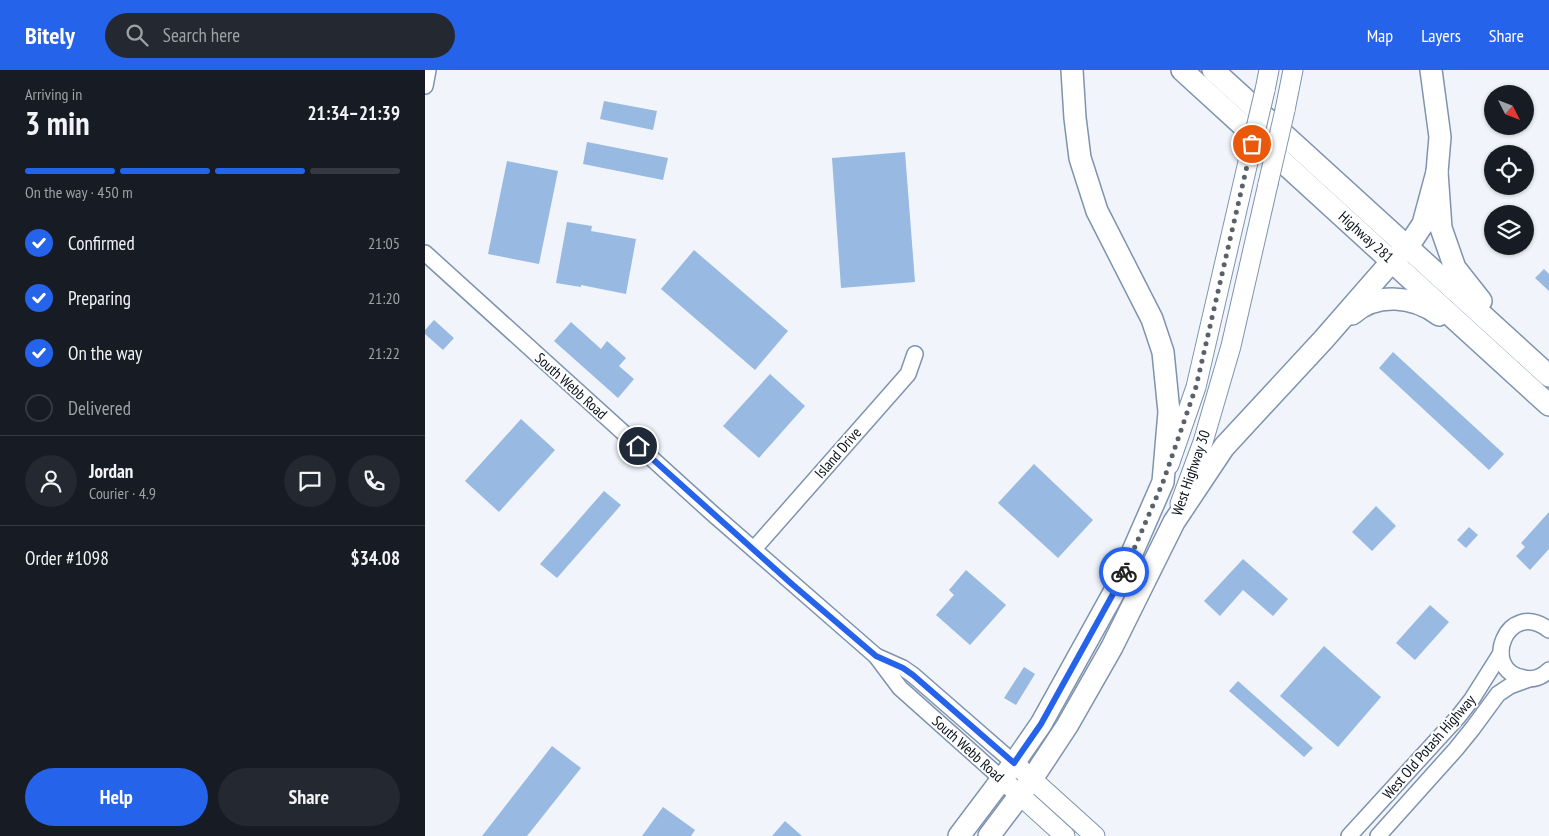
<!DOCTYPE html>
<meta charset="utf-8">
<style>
body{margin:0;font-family:"PT Sans Narrow",sans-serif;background:#242831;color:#f1f3f6;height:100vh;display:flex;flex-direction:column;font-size:19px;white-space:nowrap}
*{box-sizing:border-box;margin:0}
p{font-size:16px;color:#9ea1a6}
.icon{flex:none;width:28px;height:28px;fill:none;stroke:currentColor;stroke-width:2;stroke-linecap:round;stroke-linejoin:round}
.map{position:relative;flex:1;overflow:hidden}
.drawer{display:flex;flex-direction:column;background:#171b24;width:425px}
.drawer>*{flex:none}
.needle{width:32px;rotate:132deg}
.fabs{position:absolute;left:1059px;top:15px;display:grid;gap:10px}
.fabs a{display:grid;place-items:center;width:50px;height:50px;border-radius:50%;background:#171b24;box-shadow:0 1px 4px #0004;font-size:25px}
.pin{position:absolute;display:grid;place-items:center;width:42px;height:42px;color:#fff;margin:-21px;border:2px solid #fff;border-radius:50%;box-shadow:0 1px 5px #0007}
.courier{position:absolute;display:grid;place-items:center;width:50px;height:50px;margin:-25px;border:4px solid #2563eb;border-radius:50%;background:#fff;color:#222;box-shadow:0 1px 6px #0007}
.overview em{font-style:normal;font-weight:700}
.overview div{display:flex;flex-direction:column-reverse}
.overview{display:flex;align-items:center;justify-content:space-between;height:85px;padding:0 25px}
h1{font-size:32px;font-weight:700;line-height:38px}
.bar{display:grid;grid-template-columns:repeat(4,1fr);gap:8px 5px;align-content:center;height:60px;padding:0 25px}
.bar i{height:6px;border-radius:4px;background:#363941}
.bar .selected{background:#2563eb}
.bar p{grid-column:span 4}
.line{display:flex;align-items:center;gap:12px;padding:0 25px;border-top:1px solid #363941}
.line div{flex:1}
.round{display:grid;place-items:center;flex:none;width:52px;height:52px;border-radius:26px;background:#242831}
ol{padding:0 25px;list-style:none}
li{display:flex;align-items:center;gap:15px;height:55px}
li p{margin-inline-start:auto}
li .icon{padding:5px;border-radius:50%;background:#2563eb;color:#fff;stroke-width:4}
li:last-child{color:#9ea1a6}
li i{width:28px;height:28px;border:2px solid #363941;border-radius:50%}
.primary-button{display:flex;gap:10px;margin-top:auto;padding:10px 25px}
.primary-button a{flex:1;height:58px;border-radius:30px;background:#2563eb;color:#fff;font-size:20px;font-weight:700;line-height:58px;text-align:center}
.primary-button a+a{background:#242831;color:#f1f3f6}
header{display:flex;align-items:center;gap:30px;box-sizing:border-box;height:70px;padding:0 25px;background:#2563eb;color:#fff}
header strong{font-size:24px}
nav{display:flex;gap:28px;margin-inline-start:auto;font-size:18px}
.search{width:350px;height:45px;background:#242831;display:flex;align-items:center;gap:12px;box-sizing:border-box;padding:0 18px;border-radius:28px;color:#9ea1a6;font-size:19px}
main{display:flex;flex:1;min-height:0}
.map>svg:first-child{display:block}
.building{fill:#98b9e2}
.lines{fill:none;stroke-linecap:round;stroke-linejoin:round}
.minor-casing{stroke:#7e93af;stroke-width:18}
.major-casing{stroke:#7e93af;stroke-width:21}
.highway-casing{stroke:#7e93af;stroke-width:24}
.minor{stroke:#fff;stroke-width:15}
.major{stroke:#fff;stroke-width:19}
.highway{stroke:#fff;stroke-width:21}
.major-bridge-casing{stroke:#7e93af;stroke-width:21;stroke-linecap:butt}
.major-bridge{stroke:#fff;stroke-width:19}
.done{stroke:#5a6169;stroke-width:5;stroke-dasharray:0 9}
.route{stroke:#2563eb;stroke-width:6}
.labels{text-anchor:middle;stroke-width:4;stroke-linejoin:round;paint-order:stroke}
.street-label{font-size:15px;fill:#09111b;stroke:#fff}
</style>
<header>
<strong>Bitely</strong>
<div class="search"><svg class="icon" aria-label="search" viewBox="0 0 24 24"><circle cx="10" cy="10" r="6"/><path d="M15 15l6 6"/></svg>Search here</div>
<nav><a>Map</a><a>Layers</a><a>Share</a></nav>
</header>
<main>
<section class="drawer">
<div class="overview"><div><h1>3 min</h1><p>Arriving in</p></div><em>21:34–21:39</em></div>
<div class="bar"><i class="selected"></i><i class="selected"></i><i class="selected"></i><i></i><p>On the way · 450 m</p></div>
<ol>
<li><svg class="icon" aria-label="check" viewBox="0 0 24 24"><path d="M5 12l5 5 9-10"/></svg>Confirmed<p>21:05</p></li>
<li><svg class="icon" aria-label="check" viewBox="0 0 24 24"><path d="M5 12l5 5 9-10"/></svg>Preparing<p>21:20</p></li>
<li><svg class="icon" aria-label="check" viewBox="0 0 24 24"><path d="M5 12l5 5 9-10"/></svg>On the way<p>21:22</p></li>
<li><i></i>Delivered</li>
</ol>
<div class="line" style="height:90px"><a class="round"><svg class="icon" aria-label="person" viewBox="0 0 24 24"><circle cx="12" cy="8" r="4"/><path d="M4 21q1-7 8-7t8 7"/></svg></a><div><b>Jordan</b><p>Courier · 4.9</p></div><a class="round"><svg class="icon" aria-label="chat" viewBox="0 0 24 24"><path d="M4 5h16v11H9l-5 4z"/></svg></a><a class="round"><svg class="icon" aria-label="phone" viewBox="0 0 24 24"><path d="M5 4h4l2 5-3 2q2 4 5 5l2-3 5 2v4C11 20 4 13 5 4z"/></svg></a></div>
<div class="line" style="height:65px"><div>Order #1098</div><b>$34.08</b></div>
<div class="primary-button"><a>Help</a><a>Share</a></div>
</section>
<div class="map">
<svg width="1124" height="766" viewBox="0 0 1124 766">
<rect width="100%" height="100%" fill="#f1f5fb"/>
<g class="building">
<path d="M179 31 232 41 228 60 175 49Z"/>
<path d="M162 72 243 88 238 110 158 94Z"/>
<path d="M480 82 490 212 416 218 407 88Z"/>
<path d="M82 91 133 101 114 194 63 184Z"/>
<path d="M142 152 167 156 166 161 211 169 201 224 156 215V217L131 213Z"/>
<path d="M269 180 363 261 330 300 236 219Z"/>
<path d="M1119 199 1124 204V221L1110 208Z"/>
<path d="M9 250 29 268 18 280 0 264V260Z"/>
<path d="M146 252 176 279 182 271 201 288 194 296 209 309 193 328 129 271Z"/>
<path d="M968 282 1079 384 1064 400 954 298Z"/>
<path d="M345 304 380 336 334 388 298 356Z"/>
<path d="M96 349 130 380 74 442 40 411Z"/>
<path d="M609 394 668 450 633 488 573 433Z"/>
<path d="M179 421 196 435 132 508 115 494Z"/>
<path d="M951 436 971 456 947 481 927 462Z"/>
<path d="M1124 442V479L1105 500 1091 486 1100 477 1096 473Z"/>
<path d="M1044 457 1053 465 1041 478 1032 470Z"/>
<path d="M818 489 863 529 848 546 818 520 795 546 779 531Z"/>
<path d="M541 500 581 535 545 575 511 545 529 525 524 520Z"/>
<path d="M1005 535 1024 552 990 590 971 573Z"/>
<path d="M899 576 956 627 913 677 855 626Z"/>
<path d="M599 597 610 604 591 635 579 628Z"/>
<path d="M813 611 888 678 879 687 804 621Z"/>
<path d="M127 676 156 698 102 766H57Z"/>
<path d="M238 737 270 760 266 766H217Z"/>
<path d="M360 751 377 766H347Z"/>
</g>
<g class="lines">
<defs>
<g id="minor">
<path d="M0 16 3 0"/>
<path d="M0 183 287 443 451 586 475 618 577 709"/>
<path d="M329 479 483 304 490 284"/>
<path d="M1124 560C1082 527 1054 601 1099 608 1108 610 1117 607 1124 600"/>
<path d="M451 586 478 598 488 605 589 693"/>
<path d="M924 766 1033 647 1047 629 1076 583"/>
<path d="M953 766 1031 679 1048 658 1073 624 1085 616 1104 609"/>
</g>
<g id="major">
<path d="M840 20 844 0"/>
<path d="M860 40 868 0"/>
<path d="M744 395 771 317 823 92"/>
<path d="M755 434 778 372 806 276 843 114"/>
<path d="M589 693 670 766"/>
<path d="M577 709 640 766"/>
</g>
<g id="highway">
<path d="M757 0 1124 335"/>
<path d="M788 0 1124 306"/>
<path d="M1006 0 1015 67 1012 102 1016 158 1030 198 1056 231"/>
<path d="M927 244C952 222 989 226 1014 245"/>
<path d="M534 766 589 693 616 654 693 515 738 412 744 342 738 282 727 249 672 141 655 88 650 48 647 0"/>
<path d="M564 766 607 709 642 656 687 577 749 452 799 377 899 269 967 191 982 178 998 154 1012 102"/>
</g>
</defs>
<use href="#minor" class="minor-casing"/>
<use href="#major" class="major-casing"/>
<use href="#highway" class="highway-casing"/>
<use href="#minor" class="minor"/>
<use href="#major" class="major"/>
<use href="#highway" class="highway"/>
<defs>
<g id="major-bridge">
<path d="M823 92 840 20"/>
<path d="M843 114 860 40"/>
</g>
</defs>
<use href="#major-bridge" class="major-bridge-casing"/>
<use href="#major-bridge" class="major-bridge"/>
</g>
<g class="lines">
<path class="done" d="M699 502 738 412 771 317 827 74"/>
<path class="route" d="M213 376 368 515 451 586 478 598 488 605 589 693 616 654 693 515 699 502"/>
</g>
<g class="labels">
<g class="street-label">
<text transform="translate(941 167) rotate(42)" y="5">Highway 281</text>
<text transform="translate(146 316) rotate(42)" y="5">South Webb Road</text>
<text transform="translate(413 383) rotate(-49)" y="5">Island Drive</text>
<text transform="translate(766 403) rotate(-71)" y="5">West Highway 30</text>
<text transform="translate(1004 677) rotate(-49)" y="5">West Old Potash Highway</text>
<text transform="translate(543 679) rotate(42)" y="5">South Webb Road</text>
</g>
</g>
</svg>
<div class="fabs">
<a><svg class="needle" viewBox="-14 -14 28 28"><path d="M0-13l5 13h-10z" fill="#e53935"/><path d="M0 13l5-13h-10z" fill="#9ea1a6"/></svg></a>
<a><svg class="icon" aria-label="locate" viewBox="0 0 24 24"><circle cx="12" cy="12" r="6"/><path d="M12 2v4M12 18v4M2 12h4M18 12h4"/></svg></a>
<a><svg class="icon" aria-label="layers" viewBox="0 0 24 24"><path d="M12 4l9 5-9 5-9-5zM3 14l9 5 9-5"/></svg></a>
</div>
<div class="pin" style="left:827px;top:74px;background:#ea580c"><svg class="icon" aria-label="bag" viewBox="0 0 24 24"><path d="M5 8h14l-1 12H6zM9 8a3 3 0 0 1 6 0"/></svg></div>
<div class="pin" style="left:213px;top:376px;background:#1f2937"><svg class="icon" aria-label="home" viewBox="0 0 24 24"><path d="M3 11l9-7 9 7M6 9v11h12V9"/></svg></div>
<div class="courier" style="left:699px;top:502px"><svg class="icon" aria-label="bike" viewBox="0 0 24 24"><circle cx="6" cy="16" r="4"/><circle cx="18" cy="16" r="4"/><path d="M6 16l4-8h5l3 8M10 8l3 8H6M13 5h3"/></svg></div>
</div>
</main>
